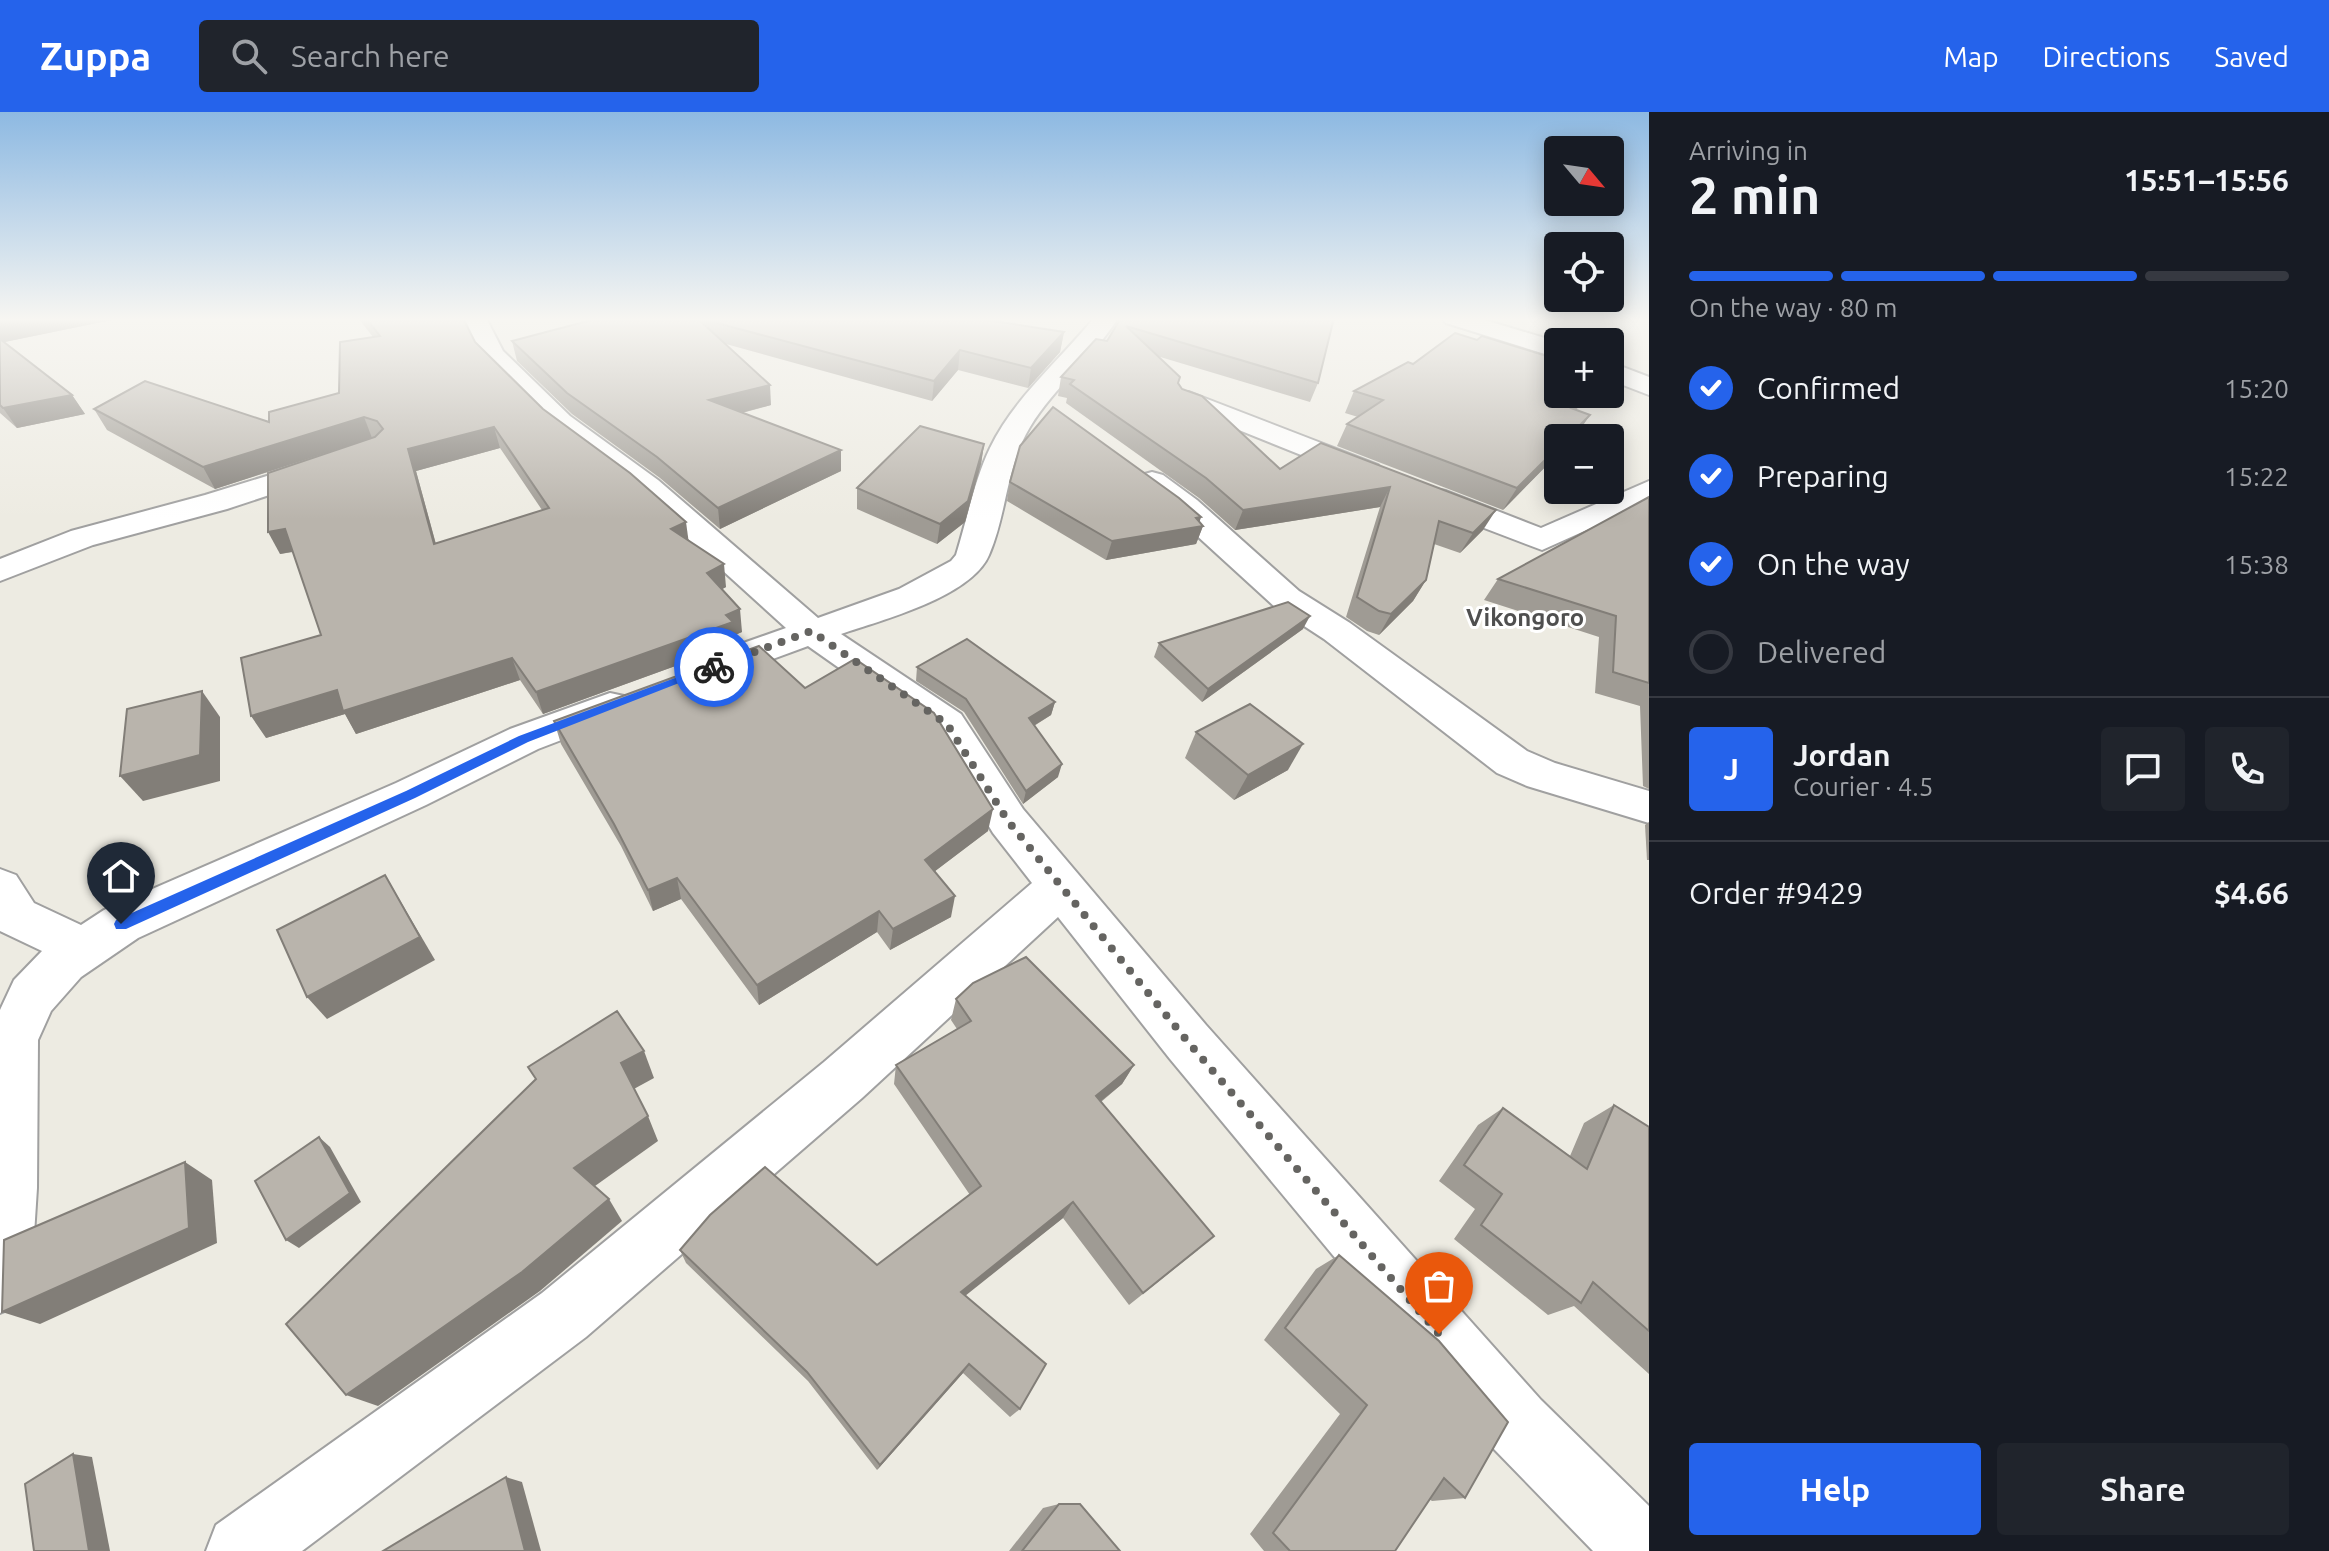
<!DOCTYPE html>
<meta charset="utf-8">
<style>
body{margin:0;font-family:Ubuntu,sans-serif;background:#20242c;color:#f1f3f6;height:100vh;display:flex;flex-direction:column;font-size:30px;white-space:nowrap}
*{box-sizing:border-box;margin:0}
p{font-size:26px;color:#9ea1a6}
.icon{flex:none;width:44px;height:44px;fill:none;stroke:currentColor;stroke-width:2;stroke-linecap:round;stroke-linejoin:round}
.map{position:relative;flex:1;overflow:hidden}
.sheet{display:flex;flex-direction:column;background:#171b24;width:680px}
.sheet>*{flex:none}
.needle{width:52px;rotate:119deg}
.buttons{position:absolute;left:1544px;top:24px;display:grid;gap:16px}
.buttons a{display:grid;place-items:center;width:80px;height:80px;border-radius:8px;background:#171b24;box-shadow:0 4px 20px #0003;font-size:40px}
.pin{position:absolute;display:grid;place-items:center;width:68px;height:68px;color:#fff;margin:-82px -34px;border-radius:50% 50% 50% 0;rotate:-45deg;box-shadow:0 0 8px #0007}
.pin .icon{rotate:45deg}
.courier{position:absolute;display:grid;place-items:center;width:80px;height:80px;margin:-40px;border:6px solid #2563eb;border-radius:50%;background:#fff;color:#222;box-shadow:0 2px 10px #0007}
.headline em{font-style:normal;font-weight:600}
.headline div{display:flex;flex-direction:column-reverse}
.headline{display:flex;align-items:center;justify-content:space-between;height:136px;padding:0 40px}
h1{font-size:52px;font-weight:600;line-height:60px}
.bar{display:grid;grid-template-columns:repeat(4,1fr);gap:12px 8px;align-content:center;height:96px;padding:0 40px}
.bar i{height:10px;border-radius:6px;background:#363941}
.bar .active{background:#2563eb}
.bar p{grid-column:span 4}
.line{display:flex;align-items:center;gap:20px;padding:0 40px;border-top:2px solid #363941}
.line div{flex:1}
.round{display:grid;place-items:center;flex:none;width:84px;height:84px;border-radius:8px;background:#20242c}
ol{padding:0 40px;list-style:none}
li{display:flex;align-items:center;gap:24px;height:88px}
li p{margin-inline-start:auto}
li .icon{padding:8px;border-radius:50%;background:#2563eb;color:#fff;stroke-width:4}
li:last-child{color:#9ea1a6}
li i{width:44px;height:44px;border:4px solid #363941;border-radius:50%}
.primary-button{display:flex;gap:16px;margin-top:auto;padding:16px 40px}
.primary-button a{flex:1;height:92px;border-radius:8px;background:#2563eb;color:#fff;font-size:32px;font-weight:600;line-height:92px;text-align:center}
.primary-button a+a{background:#20242c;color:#f1f3f6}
header{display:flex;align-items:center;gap:48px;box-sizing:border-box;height:112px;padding:0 40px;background:#2563eb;color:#fff}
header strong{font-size:38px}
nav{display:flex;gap:44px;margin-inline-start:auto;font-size:28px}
.search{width:560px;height:72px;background:#20242c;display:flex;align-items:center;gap:20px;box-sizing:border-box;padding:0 28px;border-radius:8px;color:#9ea1a6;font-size:30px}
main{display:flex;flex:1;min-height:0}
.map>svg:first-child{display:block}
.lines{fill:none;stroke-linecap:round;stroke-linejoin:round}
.minor-casing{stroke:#a0a0a0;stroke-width:4}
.minor{fill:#fff;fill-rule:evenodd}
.wall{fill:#9f9b94;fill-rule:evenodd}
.shaded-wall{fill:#827e78}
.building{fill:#b9b4ac;stroke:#827e78;stroke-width:2;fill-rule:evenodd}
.route{fill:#2563eb}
.done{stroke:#656461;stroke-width:8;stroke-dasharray:0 14.4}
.labels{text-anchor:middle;stroke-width:6;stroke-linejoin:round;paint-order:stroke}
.quarter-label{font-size:24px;font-weight:bold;fill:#4f4f4f;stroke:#fff}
</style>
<header>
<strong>Zuppa</strong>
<div class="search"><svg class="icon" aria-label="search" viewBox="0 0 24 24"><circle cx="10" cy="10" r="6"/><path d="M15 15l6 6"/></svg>Search here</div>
<nav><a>Map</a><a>Directions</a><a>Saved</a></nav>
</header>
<main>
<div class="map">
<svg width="1649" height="1439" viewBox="0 0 1649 1439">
<rect width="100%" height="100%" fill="#edebe2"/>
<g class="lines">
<defs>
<g id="minor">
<path d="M462 206H486L503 239 570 304 658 368 818 506 899 477 951 449 956 443C967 408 974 369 990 336 1014 286 1059 249 1094 206H1118C1093 246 1054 275 1030 315 1006 354 1007 402 989 443 971 485 882 508 841 522L961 602 1023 697 1206 913 1541 1288 1649 1394V1439H1593L1493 1336 1170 947 1058 805 862 986 586 1225 302 1439H206L216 1413 542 1181 824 950 1032 771 993 721 933 622 808 534 721 566 708 570 695 566 689 557 695 548 786 516 636 380 550 316 483 248Z"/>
<path d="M1442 206H1478L1558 230V246L1446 211Z"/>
<path d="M1610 250 1649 265V283L1610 268Z"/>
<path d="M1189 280 1378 353 1382 359 1378 365 1367 368 1356 365 1179 294 1175 288 1179 282Z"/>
<path d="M325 346 336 349 340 355 336 361 227 397 93 433 0 469V447L71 419 205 383Z"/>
<path d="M1152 360 1163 363 1197 388 1299 479 1350 511 1527 639 1555 651 1649 679V711L1527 674 1497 661 1324 527 1275 495 1137 369 1141 363Z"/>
<path d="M1649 369V390L1542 438 1424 393 1420 386 1424 379 1435 377 1446 379 1541 416Z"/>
<path d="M610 581 624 584 630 594 624 604 538 637 426 693 138 826 81 865 51 899 38 928 37 1076 31 1170 22 1192 0 1201V898L14 868 42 839 0 819V757L16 763 34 791 81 813 104 798 396 671 510 617Z"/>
</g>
</defs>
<use href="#minor" class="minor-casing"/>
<use href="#minor" class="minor"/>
</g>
<g class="wall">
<path d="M0 206H121L4 230 72 283 85 302 17 316 0 301Z"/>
<path d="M358 206H463L475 230 543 297 688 428 726 475 722 477 742 520 735 523 736 532 543 602 520 568 356 622 345 602 266 626 321 523 293 440 280 442 373 326 215 377 107 318 94 297 269 310 339 281 373 225ZM500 336 542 398 436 432 416 359Z"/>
<path d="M599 206H1005L999 210 1064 220 1060 240 1028 276 958 258 932 289 726 232 771 293 742 301 841 338V359L720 417 660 366 572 302 517 249 512 229Z"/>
<path d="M1121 206 1318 271 1310 290 1157 244 1182 277 1280 357 1321 331 1483 418 1460 441 1434 432 1426 468 1413 489 1379 523 1367 519 1346 505 1380 395 1235 418 1199 386 1066 291 1067 286 1058 284 1061 265 1107 229Z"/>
<path d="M1413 252 1558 282H1590L1576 298 1590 303 1574 326H1558V342L1503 398 1337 334 1347 312 1358 305 1345 301 1354 279Z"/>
<path d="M984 332 981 352 965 410 937 432 857 397V376Z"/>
<path d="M1010 370 1201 405 1199 410 1203 414 1196 432 1106 448 1007 389Z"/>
<path d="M1649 385V677L1643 674 1640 594 1595 581 1599 525 1484 488 1498 467Z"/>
<path d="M1303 517 1202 590 1154 545 1159 531Z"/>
<path d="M917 555 1055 590 1051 603 1034 614 1058 665 1023 692 964 600 916 569Z"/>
<path d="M805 576 988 719 935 759 951 805 890 838 877 820 759 893 681 787 653 799 621 734 561 632 554 609Z"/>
<path d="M1196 620 1288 658 1234 688 1185 646Z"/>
<path d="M1649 710V748H1647L1645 713Z"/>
<path d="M956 887 1134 953 1122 972 1101 990 1198 1138 1129 1193 1063 1106 965 1183 1020 1297 1010 1305 963 1261 877 1358 808 1269 686 1151 680 1138 877 1153 970 1083 894 972 896 953 957 917 951 908Z"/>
<path d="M1614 993 1649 1015V1262L1574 1194 1548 1203 1454 1127 1475 1097 1439 1069 1478 1013 1503 996 1570 1044 1584 1011Z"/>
<path d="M1339 1143 1465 1386 1432 1389 1429 1387 1395 1439H1264L1250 1422 1340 1302 1264 1228 1316 1157Z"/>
<path d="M1059 1392 1120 1439H1009L1043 1396Z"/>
</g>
<g class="shaded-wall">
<path d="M20 206H121L0 231V210Z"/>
<path d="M983 206H1005L978 227 981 207Z"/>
<path d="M1064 220 1060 240 1028 276 1031 256Z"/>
<path d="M960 238 958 258 932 289 934 269Z"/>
<path d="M770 273 771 293 711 309 709 288Z"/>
<path d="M1584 282H1590L1557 318 1571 296Z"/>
<path d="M72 283 85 302 17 316 3 296Z"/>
<path d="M1590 303 1574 326H1567Z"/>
<path d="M364 305 372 326 215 377 203 355Z"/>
<path d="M494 315 500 336 416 359 442 455 434 432 408 337Z"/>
<path d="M984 332 981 352 965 410 937 432 940 412Z"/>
<path d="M1558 335V342L1503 398 1517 376Z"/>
<path d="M841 338V359L720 417 718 396Z"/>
<path d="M1390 375 1380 395 1235 418 1243 398Z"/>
<path d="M1496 398 1483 418 1460 441 1473 421Z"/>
<path d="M1201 405 1198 415 1203 414 1196 432 1106 448 1112 429Z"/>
<path d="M686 410 689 432 671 417Z"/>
<path d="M285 417 296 439 280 442 268 420Z"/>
<path d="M724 452 726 475 710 484 707 461Z"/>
<path d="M1426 468 1413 489 1379 523 1391 502Z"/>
<path d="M740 497 742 520 735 523 736 532 543 602 536 580Z"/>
<path d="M1310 504 1303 517 1202 590 1208 577Z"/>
<path d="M512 546 520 568 356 622 345 602 266 626 251 604 337 578Z"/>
<path d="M202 579 220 605V669L143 689 120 664Z"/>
<path d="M1055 590 1051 603 1025 619 1029 606Z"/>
<path d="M1303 632 1288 658 1234 688 1248 663Z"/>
<path d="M1062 652 1058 665 1023 692 1026 679Z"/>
<path d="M993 697 988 719 922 769 925 748Z"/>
<path d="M385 763 435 848 327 907 307 885Z"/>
<path d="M677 766 681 787 653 799 648 778Z"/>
<path d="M955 784 951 805 890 838 893 817Z"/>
<path d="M879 799 877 820 759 893 757 873Z"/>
<path d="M644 939 654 966 632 978 621 951Z"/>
<path d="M1134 953 1122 972 1085 1002 1096 984Z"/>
<path d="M648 1004 658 1029 588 1079 574 1056Z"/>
<path d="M319 1025 330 1035 361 1090 299 1136 286 1128Z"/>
<path d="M185 1050 212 1068 217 1131 40 1212 2 1200Z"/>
<path d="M609 1087 622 1109 540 1179 378 1294 346 1283Z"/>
<path d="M1073 1090 1063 1106 955 1192 961 1180Z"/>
<path d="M969 1252 963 1261 877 1358 880 1353Z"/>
<path d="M73 1342 92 1345 110 1439H89Z"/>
<path d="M506 1365 522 1370 541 1439H525Z"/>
</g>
<g class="building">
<path d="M0 206H20L0 210Z"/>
<path d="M366 206H463L475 230 543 297 630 361 686 410 671 417 724 452 707 461 740 497 726 503 733 510 536 580 512 546 343 599 337 578 251 604 241 546 321 523 285 417 268 420V361L375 325 383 317 377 309 364 305 203 355 94 297 145 269 269 310V300L339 281 340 230 380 224ZM494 315 549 396 434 432 408 337Z"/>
<path d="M599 206H697L770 273 709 288 841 338 718 396 657 345 567 281 512 229Z"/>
<path d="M698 206H983L981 207 1064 220 1031 256 960 238 934 269Z"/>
<path d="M1121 206H1334L1318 271 1126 214 1180 265 1178 271 1182 277 1202 284 1280 357 1321 331 1496 398 1473 421 1439 409 1426 468 1391 502 1379 499 1357 485 1390 375 1243 398 1206 366 1070 272 1074 268 1061 265 1096 227 1107 229Z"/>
<path d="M1455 221 1477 228 1482 224 1550 245 1558 235V282H1584L1571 296 1590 303 1567 326H1558V335L1517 376 1347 312 1383 288 1354 279 1408 250 1413 252Z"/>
<path d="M1574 225 1593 230H1562L1565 227Z"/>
<path d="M0 227 72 283 3 296 0 293Z"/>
<path d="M1610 235 1621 237V243L1610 254Z"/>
<path d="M1053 295 1179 386 1201 405 1196 406 1203 414 1112 429 1010 370 1020 334Z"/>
<path d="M920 314 984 332 968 389 940 412 857 376Z"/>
<path d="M1649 385V571L1613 560 1616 504 1498 467Z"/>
<path d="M1288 490 1310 504 1208 577 1159 531Z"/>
<path d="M967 527 1055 590 1029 606 1062 652 1026 679 966 587 917 555Z"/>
<path d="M759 534 805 576 855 547 934 601 993 697 925 748 955 784 893 817 879 799 757 873 677 766 648 778 614 712 554 609Z"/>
<path d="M202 579 200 643 120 664 127 597Z"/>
<path d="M1250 592 1303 632 1248 663 1196 620Z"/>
<path d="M385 763 420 825 307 885 277 818Z"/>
<path d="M1026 845 1134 953 1096 984 1214 1124 1143 1181 1073 1090 961 1180 1046 1252 1020 1297 969 1252 880 1353 807 1260 680 1138 710 1103 765 1055 877 1153 981 1074 896 953 971 909 956 887 973 871Z"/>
<path d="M617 899 644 939 621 951 648 1004 574 1056 609 1087 522 1160 346 1283 286 1212 536 967 528 955Z"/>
<path d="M1614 993 1649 1015V1219L1593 1170 1581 1191 1481 1113 1502 1082 1464 1053 1503 996 1587 1057Z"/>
<path d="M319 1025 350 1081 286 1128 255 1069Z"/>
<path d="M185 1050 189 1116 2 1200 4 1128Z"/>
<path d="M1339 1143 1439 1229 1508 1310 1465 1386 1444 1366 1395 1439H1290L1273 1421 1367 1293 1285 1216Z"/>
<path d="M73 1342 89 1439H34L25 1372Z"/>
<path d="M506 1365 525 1439H383Z"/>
<path d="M1059 1392H1080L1120 1439H1022Z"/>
</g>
<linearGradient id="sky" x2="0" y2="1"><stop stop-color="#8db9e2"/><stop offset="0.51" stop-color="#f7f6f2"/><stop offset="1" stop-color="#f7f6f2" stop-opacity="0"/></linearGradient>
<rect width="1649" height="407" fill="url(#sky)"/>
<path class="route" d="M710 553 720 555 528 630 415 686 126 817H116L114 812 116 808 406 679 519 624Z"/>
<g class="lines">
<path class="done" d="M714 555 811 519 947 612 1008 709 1188 930 1439 1222"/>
</g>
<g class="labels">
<g class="quarter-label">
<text x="1525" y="514">Vikongoro</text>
</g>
</g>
</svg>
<div class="buttons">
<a><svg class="needle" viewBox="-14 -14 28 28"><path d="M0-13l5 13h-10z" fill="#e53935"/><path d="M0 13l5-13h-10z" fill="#9ea1a6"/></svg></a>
<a><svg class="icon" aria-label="locate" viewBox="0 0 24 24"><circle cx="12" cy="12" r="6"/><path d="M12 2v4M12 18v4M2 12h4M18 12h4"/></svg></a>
<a>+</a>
<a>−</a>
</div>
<div class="pin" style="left:1439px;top:1222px;background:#ea580c"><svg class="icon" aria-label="bag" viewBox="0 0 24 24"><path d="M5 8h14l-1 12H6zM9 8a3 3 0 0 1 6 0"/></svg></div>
<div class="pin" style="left:121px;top:812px;background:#1f2937"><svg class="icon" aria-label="home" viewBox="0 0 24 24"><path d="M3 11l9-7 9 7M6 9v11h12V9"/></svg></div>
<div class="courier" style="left:714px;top:555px"><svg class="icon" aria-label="bike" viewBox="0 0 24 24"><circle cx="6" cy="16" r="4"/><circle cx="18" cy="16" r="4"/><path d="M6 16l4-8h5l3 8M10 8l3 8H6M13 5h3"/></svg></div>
</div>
<section class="sheet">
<div class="headline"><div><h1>2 min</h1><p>Arriving in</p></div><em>15:51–15:56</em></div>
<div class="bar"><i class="active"></i><i class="active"></i><i class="active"></i><i></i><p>On the way · 80 m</p></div>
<ol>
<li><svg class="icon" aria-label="check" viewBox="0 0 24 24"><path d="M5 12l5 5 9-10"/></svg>Confirmed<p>15:20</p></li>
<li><svg class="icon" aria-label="check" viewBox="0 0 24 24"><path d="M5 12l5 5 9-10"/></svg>Preparing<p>15:22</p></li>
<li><svg class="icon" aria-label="check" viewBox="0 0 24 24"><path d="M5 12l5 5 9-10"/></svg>On the way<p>15:38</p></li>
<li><i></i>Delivered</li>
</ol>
<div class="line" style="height:144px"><b class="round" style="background:#2563eb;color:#fff">J</b><div><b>Jordan</b><p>Courier · 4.5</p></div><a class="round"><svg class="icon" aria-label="chat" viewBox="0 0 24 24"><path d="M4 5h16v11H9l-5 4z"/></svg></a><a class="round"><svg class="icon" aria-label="phone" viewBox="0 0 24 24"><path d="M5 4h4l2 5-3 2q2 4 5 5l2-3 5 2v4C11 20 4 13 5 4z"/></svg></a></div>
<div class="line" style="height:104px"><div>Order #9429</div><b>$4.66</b></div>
<div class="primary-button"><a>Help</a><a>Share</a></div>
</section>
</main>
